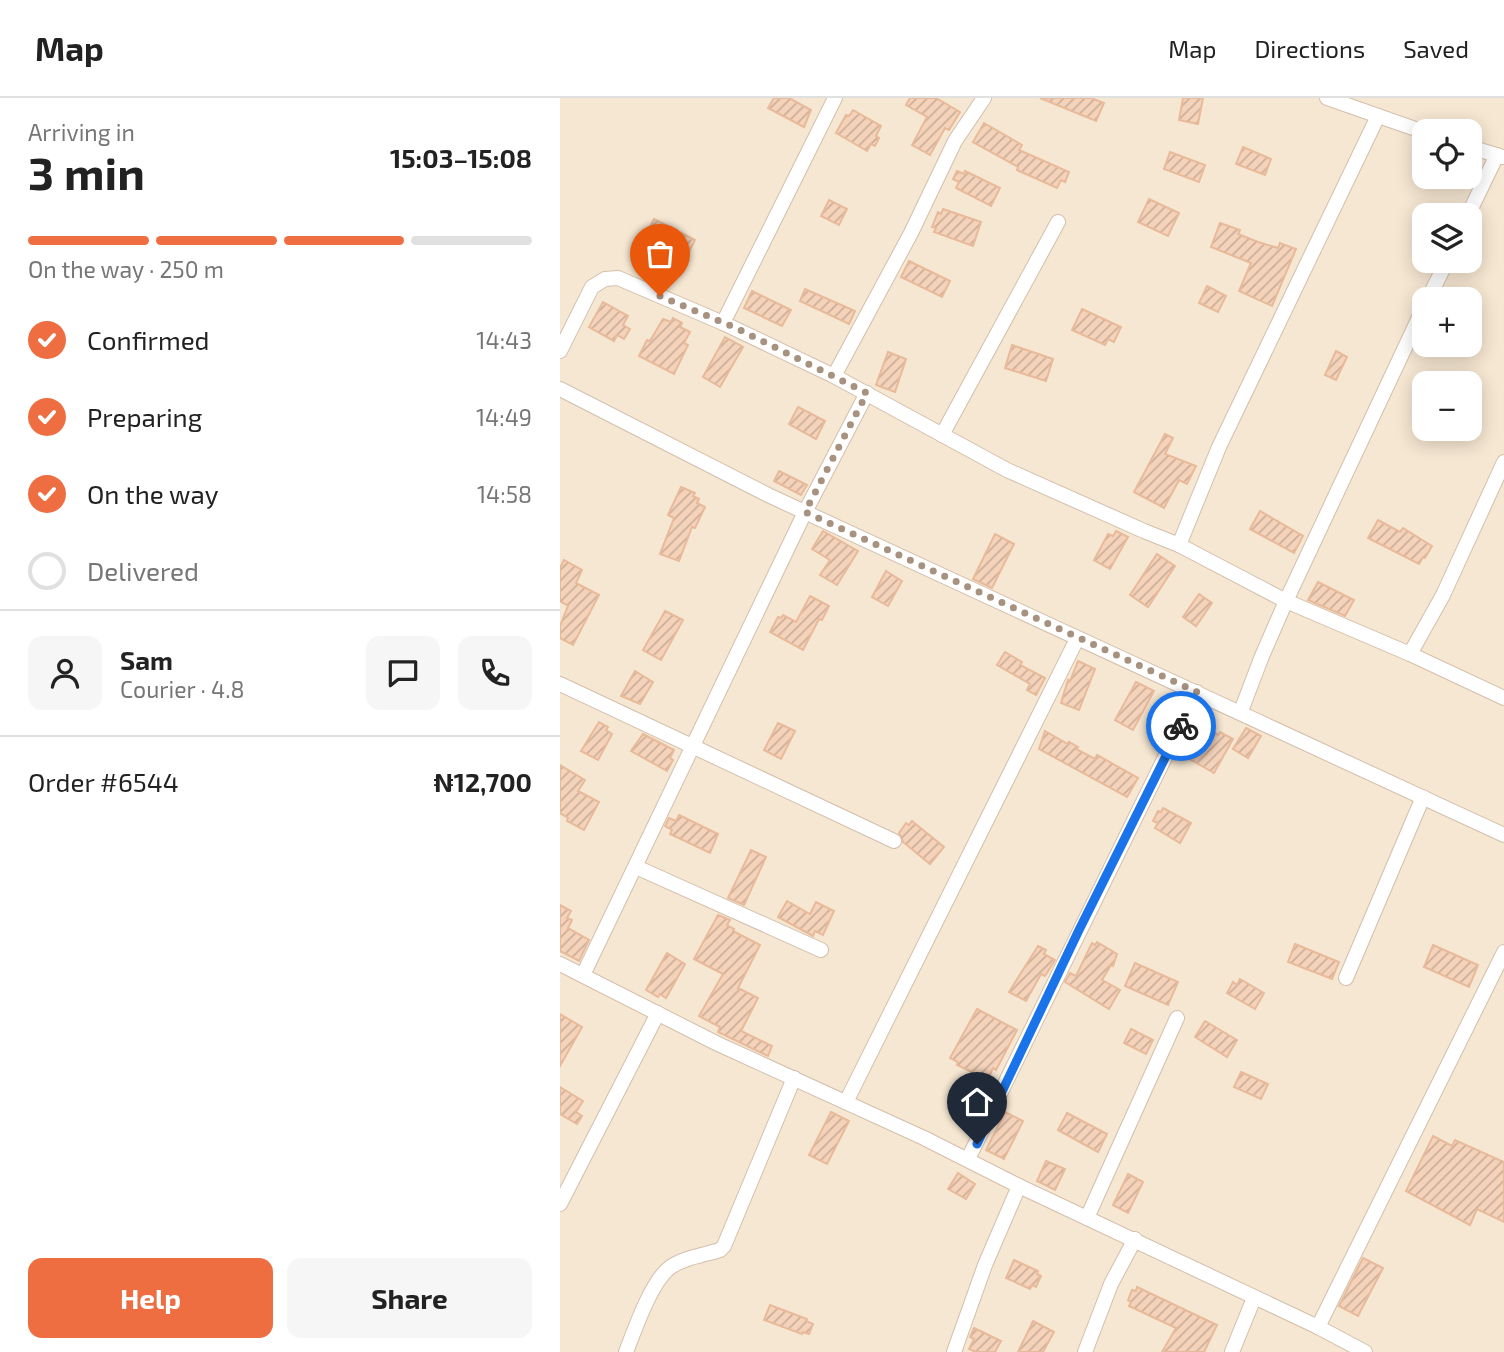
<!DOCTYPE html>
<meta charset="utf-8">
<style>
body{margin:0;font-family:"Exo 2",sans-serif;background:#f6f6f6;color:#222;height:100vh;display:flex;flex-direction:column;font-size:26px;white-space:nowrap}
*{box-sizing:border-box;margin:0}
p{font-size:23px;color:#767676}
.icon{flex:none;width:38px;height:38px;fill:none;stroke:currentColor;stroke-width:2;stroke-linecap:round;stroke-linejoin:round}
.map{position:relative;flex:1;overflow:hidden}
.sheet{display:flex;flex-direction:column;background:#fff;width:560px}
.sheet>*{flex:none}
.tools{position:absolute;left:852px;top:21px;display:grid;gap:14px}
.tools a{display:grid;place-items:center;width:70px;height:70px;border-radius:14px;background:#fff;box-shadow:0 4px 18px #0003;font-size:35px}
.pin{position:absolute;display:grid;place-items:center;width:60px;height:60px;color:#fff;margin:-72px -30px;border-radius:50% 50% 50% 0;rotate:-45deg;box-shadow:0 0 7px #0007}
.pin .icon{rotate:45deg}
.courier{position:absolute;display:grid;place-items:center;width:70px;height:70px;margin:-35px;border:5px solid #1a73e8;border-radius:50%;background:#fff;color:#222;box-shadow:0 2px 9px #0007}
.summary em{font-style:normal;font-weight:700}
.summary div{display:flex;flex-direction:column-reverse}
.summary{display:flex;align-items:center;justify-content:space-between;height:119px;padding:0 28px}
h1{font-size:46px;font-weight:700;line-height:52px}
.bar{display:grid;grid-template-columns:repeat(4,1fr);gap:10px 7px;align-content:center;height:84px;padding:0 28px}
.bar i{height:9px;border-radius:5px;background:#e0e0e0}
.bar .current{background:#ee6e42}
.bar p{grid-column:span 4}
.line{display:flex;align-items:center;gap:18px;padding:0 28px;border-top:2px solid #e0e0e0}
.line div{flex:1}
.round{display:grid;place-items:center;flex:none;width:74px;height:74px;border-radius:14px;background:#f6f6f6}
ol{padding:0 28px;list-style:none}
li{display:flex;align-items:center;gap:21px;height:77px}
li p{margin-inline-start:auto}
li .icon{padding:7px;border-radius:50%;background:#ee6e42;color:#fff;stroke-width:4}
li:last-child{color:#767676}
li i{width:38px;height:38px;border:4px solid #e0e0e0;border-radius:50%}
.primary-button{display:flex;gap:14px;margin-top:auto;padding:14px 28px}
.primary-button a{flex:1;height:80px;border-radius:14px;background:#ee6e42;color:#fff;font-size:28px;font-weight:700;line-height:80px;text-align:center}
.primary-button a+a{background:#f6f6f6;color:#222}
header{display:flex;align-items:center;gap:42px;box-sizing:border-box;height:98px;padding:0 35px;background:#fff;border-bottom:2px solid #e0e0e0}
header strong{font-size:33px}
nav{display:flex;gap:38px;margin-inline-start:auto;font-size:24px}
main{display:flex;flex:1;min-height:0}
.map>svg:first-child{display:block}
.residential{fill:#f6e7d2;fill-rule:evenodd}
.building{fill:url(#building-hatch);stroke:#e8ba9a;stroke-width:2}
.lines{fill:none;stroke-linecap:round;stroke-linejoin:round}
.minor-casing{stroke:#d2bfac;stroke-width:16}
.minor{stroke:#fff;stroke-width:14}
.done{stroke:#a7917f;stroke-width:7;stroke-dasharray:0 12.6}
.route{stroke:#1a73e8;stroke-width:9}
</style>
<header>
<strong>Map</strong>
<nav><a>Map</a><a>Directions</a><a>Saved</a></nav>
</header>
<main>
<section class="sheet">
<div class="summary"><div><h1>3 min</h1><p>Arriving in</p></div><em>15:03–15:08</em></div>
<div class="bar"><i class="current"></i><i class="current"></i><i class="current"></i><i></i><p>On the way · 250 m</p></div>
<ol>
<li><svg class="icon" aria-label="check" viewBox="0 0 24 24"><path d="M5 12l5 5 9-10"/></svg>Confirmed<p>14:43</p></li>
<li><svg class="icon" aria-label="check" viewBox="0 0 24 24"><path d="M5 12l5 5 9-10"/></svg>Preparing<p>14:49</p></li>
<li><svg class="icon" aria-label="check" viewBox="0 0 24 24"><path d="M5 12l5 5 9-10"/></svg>On the way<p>14:58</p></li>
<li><i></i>Delivered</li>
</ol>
<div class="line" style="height:126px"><a class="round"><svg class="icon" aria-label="person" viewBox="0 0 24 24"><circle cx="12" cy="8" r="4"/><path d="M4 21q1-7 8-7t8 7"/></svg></a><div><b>Sam</b><p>Courier · 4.8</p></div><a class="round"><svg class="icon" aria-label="chat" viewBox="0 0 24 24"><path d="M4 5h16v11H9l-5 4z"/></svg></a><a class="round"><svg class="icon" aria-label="phone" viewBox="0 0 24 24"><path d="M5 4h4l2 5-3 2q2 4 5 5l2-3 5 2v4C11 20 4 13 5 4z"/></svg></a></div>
<div class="line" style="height:91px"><div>Order #6544</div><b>₦12,700</b></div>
<div class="primary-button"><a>Help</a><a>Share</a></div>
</section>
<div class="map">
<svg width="944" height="1254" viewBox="0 0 944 1254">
<defs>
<pattern id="building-hatch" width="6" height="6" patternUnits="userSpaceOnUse" patternTransform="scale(1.75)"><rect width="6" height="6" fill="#f5d3ba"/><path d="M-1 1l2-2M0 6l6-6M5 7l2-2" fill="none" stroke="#cbae99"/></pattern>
</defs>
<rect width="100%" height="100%" fill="#fef5e4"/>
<path class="residential" d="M0 0H944V1254H0ZM864 33H910V79H864ZM864 117H910V163H864ZM864 201H910V247H864ZM864 285H910V331H864Z"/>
<g class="building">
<path d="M214 0H229L251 12 244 29 208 10Z"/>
<path d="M350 0H376L400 14 389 32 385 30 370 57 352 47 367 19 346 7Z"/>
<path d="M480 0H531L544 5 536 23Z"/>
<path d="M623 0H643L638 26 619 22Z"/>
<path d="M293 12 321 28 316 38 319 40 315 48 311 46 307 53 276 35 286 17 289 18Z"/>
<path d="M424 25 462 47 459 52 509 74 505 84 501 82 497 90 457 72 458 69 413 44Z"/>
<path d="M683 49 711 61 705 77 676 66Z"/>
<path d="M610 54 645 67 639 84 604 71Z"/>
<path d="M397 73 404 76 405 73 440 90 431 108 396 90 399 84 393 81Z"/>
<path d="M589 101 619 115 608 138 578 124Z"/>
<path d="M269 102 287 111 279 127 261 118Z"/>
<path d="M383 111 421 124 413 148 374 134 376 130 372 129 378 114 381 116Z"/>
<path d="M94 121 135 142 125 161 84 140Z"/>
<path d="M660 125 680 132 678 136 698 144 718 150 720 145 736 151 712 208 679 193 691 165 651 149Z"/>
<path d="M349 163 390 183 382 199 341 179Z"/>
<path d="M647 188 666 198 658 214 639 205Z"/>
<path d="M245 191 295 213 289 226 240 203Z"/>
<path d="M192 193 231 212 222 228 184 210Z"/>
<path d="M43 204 68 218 63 227 70 231 64 241 57 237 54 243 29 229Z"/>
<path d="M522 211 561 229 554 244 548 241 545 247 512 232Z"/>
<path d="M113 220 122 225 120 229 130 234 124 245 128 247 114 276 79 258 87 242 90 243 103 221 111 224Z"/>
<path d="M165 239 183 249 160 289 143 279Z"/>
<path d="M452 247 493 261 486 283 445 270Z"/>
<path d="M776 253 787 259 776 282 765 277Z"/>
<path d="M328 254 346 261 335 294 316 287Z"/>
<path d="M238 309 265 323 256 341 229 326Z"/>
<path d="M605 336 613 340 605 356 636 368 627 386 619 382 604 410 574 394Z"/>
<path d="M219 373 247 387 241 397 214 383Z"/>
<path d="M121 389 135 395 133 398 139 401 137 405 145 409 135 430 132 429 119 463 100 456 114 420 108 417Z"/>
<path d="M700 413 743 438 734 455 690 431Z"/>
<path d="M818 422 840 434 843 430 872 448 865 460 863 459 859 466 808 440Z"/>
<path d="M263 433 298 453 277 487 260 477 270 462 252 451Z"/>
<path d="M556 433 568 439 550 471 534 462 548 436 553 438Z"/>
<path d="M435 436 454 446 432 490 413 481Z"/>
<path d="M597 456 615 468 588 509 570 497Z"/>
<path d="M4 462 22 472 16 485 39 497 13 547 0 540V528L8 508 0 503V470Z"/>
<path d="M326 473 342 483 328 508 312 499Z"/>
<path d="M758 484 794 502 785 518 748 502Z"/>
<path d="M639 496 652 505 636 528 623 519Z"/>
<path d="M250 498 269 508 262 522 259 521 243 552 210 534 218 519 221 520 223 517 236 524Z"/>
<path d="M105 513 123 522 101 562 83 552Z"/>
<path d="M445 554 462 564 460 567 485 580 476 597 467 592 470 586 437 567Z"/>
<path d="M518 563 535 571 519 612 501 605 508 582 510 583Z"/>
<path d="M75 573 93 584 80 606 61 598Z"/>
<path d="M576 584 594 593 573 632 555 622Z"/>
<path d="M39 624 48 629 46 632 52 636 38 662 21 653Z"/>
<path d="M218 625 235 633 221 661 204 652Z"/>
<path d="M686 630 701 638 688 660 673 651Z"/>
<path d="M633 631 651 641 655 635 658 637 660 634 673 641 654 675 619 655Z"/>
<path d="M485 633 508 646 509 644 518 649 516 651 535 661 537 657 578 680 567 699 479 651Z"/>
<path d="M83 636 114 652 110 660 113 662 107 673 71 653Z"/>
<path d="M0 667 25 682 18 693 39 704 24 732 7 723 8 720 0 715Z"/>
<path d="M603 710 631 725 620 745 595 730 598 725 593 723 598 713 601 714Z"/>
<path d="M119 717 158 736 150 755 110 736 112 732 105 728 109 720 116 723Z"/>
<path d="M352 723 384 749 370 766 343 744 339 735 346 725 349 727Z"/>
<path d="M191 752 206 759 184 807 168 800Z"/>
<path d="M227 803 250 816 256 804 274 813 263 837 255 833 253 838 218 819Z"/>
<path d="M0 807 11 813 7 820 12 822 8 830 29 842 19 863 0 853Z"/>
<path d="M158 817 170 822 167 827 174 831 173 833 200 847 178 890 198 900 181 933 212 948 208 958 158 934 160 929 139 918 163 876 134 861Z"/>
<path d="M537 844 557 856 553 868 551 867 542 882 560 892 549 911 505 884 510 875 516 878 532 845 535 847Z"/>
<path d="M735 846 779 864 772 881 728 864Z"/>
<path d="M873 847 918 867 909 889 864 869Z"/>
<path d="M478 848 486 852 484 856 495 862 485 878 481 876 466 903 449 894Z"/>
<path d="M107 855 125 866 106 900 100 896 98 899 86 892Z"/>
<path d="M575 865 618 884 608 907 565 888Z"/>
<path d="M680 881 704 895 695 911 667 895 673 884 677 887Z"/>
<path d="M417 911 457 932 436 972 433 970 420 998 403 989 412 974 397 967 398 964 390 960Z"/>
<path d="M0 916 22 929 0 968Z"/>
<path d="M645 923 677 942 667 959 635 939Z"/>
<path d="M571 931 593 942 586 956 564 945Z"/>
<path d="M681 974 708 986 701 1001 674 989Z"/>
<path d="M0 989 23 1003 16 1014 22 1018 17 1026 0 1016Z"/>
<path d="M271 1014 289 1023 267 1066 249 1057Z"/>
<path d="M445 1014 463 1023 444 1061 426 1052Z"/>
<path d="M507 1015 547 1036 538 1054 498 1032Z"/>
<path d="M873 1038 892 1048 895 1042 944 1064V1124L917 1111 910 1127 846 1093Z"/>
<path d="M486 1063 505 1071 495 1092 477 1083Z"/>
<path d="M398 1075 415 1086 406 1101 388 1091Z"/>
<path d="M568 1076 583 1084 568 1115 553 1107Z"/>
<path d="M803 1160 823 1170 798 1218 779 1208Z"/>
<path d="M454 1162 478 1173 477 1176 481 1178 476 1189 472 1187 470 1191 446 1180Z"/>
<path d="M577 1189 657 1227 644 1254H602L616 1230 569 1208 571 1204 568 1202 572 1192 576 1193Z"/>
<path d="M210 1207 247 1221 246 1223 253 1226 249 1236 243 1234 242 1236 204 1222Z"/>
<path d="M473 1223 494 1234 483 1254H458Z"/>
<path d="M414 1230 441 1243 435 1254H416L409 1251 414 1241 410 1239Z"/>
</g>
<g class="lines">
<defs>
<g id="minor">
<path d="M275 0 163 225 274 278 447 372 584 433 619 447 659 349 818 18"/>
<path d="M767 0 864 34"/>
<path d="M910 49 943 59"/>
<path d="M908 117 937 57"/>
<path d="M868 201 887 163"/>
<path d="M0 253 32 189 45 181 58 180 163 225"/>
<path d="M274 278 351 135 395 43 424 0"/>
<path d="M0 291 208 397 944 737"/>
<path d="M382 337 498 124"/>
<path d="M619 447 726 503 850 556 883 497 944 364"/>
<path d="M850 556 944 600"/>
<path d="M0 586 334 743"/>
<path d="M681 613 702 558 726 503 864 209"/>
<path d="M76 769 261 852"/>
<path d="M0 866 158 946 364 1040 459 1088 758 1229 805 1254"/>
<path d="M23 877 245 414 307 295"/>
<path d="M786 880 863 699"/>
<path d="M286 1004 517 541"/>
<path d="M408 1061 637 594"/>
<path d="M0 1106 98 915"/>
<path d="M527 1120 617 920"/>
<path d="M758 1229 944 854"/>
<path d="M66 1254C75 1231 90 1187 108 1171 121 1160 144 1157 160 1152L164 1148 234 980"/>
<path d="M394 1254 425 1167 459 1088"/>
<path d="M525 1254 551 1186 575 1141"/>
<path d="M672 1254 694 1200"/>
</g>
</defs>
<use href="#minor" class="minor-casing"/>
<use href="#minor" class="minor"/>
</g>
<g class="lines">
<path class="done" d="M100 198 176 230 307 295 245 414 637 594 621 628"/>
<path class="route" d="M417 1046 519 832 621 628"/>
</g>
</svg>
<div class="tools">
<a><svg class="icon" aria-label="locate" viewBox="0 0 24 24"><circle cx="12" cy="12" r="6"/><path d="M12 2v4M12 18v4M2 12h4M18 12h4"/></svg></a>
<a><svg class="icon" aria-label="layers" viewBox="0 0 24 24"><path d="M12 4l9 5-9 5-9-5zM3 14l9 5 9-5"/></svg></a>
<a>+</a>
<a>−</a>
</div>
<div class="pin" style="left:100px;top:198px;background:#ea580c"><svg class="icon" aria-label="bag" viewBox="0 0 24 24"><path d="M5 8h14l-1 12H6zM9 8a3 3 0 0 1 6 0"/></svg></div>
<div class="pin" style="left:417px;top:1046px;background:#1f2937"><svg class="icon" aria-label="home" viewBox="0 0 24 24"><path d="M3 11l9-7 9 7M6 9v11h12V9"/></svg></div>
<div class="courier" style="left:621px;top:628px"><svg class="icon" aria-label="bike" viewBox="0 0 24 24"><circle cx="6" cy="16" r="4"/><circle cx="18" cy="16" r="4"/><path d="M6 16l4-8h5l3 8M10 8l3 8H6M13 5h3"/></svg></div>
</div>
</main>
